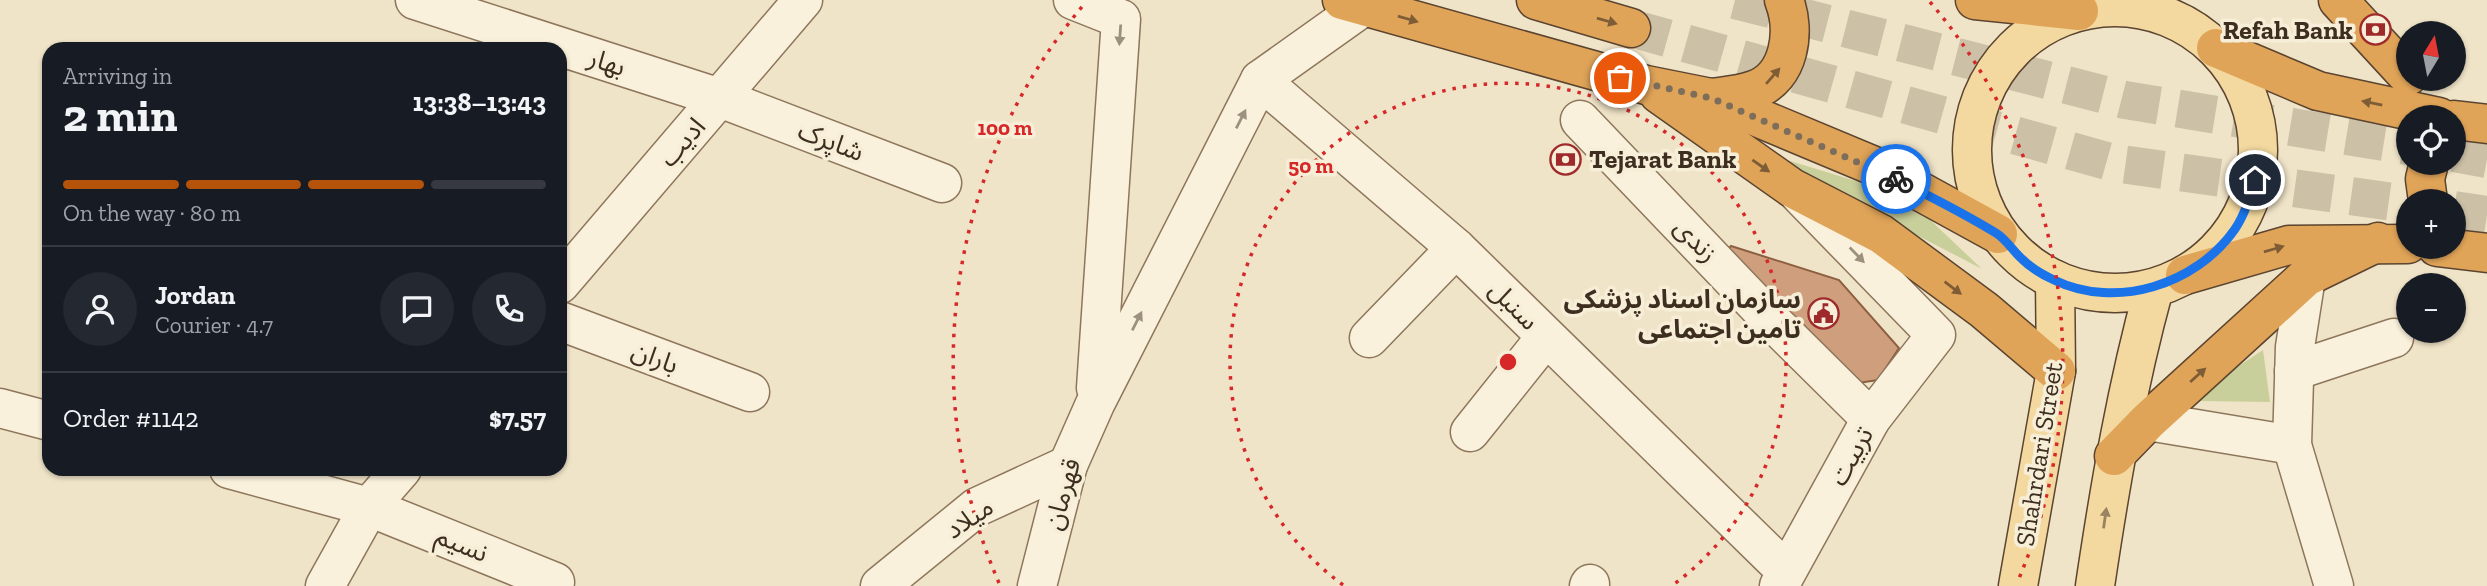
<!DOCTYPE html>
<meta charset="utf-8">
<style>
body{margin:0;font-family:"Zilla Slab","Noto Sans Arabic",serif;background:#242831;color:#f1f3f6;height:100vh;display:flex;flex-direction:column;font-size:26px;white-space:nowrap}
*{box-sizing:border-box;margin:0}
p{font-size:23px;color:#9ea1a6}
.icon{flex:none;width:38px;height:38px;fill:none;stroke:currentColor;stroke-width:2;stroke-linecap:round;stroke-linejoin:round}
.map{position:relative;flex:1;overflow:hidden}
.panel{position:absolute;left:42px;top:42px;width:525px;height:434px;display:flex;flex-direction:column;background:#171b24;border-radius:21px;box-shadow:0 2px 5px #0004}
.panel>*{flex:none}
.needle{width:46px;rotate:10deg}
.tools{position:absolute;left:2396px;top:21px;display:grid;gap:14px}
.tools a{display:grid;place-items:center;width:70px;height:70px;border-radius:50%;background:#171b24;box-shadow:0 2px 5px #0004;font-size:35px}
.pin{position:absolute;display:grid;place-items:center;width:60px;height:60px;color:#fff;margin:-30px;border:4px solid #fff;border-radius:50%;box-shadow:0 2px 7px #0007}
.courier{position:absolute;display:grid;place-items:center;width:70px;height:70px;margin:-35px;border:5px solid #1a73e8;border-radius:50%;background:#fff;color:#222;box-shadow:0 2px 9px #0007}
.overview em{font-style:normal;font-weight:800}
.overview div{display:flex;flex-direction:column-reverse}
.overview{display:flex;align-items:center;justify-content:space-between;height:119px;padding:0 21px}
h1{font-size:46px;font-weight:800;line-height:52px}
.bar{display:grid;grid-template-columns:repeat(4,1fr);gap:10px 7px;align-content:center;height:84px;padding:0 21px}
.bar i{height:9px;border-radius:5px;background:#363941}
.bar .active{background:#b45309}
.bar p{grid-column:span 4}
.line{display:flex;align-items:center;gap:18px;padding:0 21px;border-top:2px solid #363941}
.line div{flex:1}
.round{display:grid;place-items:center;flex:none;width:74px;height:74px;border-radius:37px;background:#242831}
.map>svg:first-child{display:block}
.green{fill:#c9cf9b}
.building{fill:#cf9f7d;stroke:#8d5f41;stroke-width:2}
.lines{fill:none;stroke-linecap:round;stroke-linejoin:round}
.highway-tunnel{stroke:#ccc0a6;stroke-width:38;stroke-dasharray:38 19;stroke-linecap:butt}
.street-casing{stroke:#8d765c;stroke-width:41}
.primary-casing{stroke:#5b4430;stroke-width:41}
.highway-casing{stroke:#5b4430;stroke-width:41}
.street{stroke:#faf1dc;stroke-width:38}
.primary{stroke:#f3d9a0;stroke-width:38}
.highway{stroke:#e0a458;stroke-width:38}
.oneway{fill:#7e5d36}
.oneway2{fill:#9c907e}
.oneway3{fill:#988460}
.done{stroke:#7c6e5b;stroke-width:7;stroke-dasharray:0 12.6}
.route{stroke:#1a73e8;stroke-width:9}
.ring{fill:none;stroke:#d62828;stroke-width:3.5;stroke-dasharray:3.5 7}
.labels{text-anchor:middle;stroke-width:7;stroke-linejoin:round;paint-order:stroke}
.poi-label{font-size:26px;font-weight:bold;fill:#3d2e20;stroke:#f7eed8;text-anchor:end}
.street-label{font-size:26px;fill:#3d2e20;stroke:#f7eed8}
.centre{fill:#d62828;stroke:#f7eed8;stroke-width:3.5}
.ring-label{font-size:21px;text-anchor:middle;font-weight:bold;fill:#d62828;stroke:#f7eed8;stroke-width:7;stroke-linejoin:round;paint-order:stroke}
</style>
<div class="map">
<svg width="2487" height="586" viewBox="0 0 2487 586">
<rect width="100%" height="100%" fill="#f0e4c8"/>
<g class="green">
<path d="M1751 149 1905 196 1982 269Z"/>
<path d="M2263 350 2270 402 2198 401 2228 373Z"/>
</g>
<path class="building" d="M1731 246 1839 280 1899 348 1878 380 1851 384 1721 257Z"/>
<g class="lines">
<g class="highway-tunnel">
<path d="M1735 0 2125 100 2408 146"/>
<path d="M1631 28 2114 163 2408 204"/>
<path d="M2454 153 2487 159"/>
<path d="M2454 210 2487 215"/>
</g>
<defs>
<g id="street">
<path d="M415 0 720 98 942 183"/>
<path d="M1073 0 1121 19 1096 388"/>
<path d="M1260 80 1456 248 1786 571"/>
<path d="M1580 120 1773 322 1871 419"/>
<path d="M2306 277 2295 347 2292 445 2334 586"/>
<path d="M560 284 803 0"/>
<path d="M560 321 750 392"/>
<path d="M1369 338 1456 248"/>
<path d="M2294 371 2394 338"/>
<path d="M0 408 49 421"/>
<path d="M2148 421 2292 445"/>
<path d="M1470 432 1546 337"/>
<path d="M229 469 369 507 555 582"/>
<path d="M325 586 369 507 402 469"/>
<path d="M880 586 977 507 1068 465"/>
<path d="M1037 586 1068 465 1095 404 1260 80 1364 6"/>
<path d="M1589 586 1590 584"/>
<path d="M1779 586 1871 419 1936 335 1798 193"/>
</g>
<g id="primary">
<circle cx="2115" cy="150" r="143"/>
<path d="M2018 586 2056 371 2055 280"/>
<path d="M2095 586C2110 485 2127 386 2154 288"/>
</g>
<g id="highway">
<path d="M1342 0 1646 85 1711 98 1874 166 1998 234"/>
<path d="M1536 0 1631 28"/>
<path d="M1975 0 2079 11"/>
<path d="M2338 0 2408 76"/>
<path d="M2216 48 2318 91 2439 117"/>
<path d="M1659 94 1792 188 1881 234 1984 310 2056 371"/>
<path d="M1711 98C1725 96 1741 95 1754 90 1790 78 1796 31 1784 0"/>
<path d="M2454 120 2487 124"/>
<path d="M2428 201 2425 179 2429 163"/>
<path d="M2437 247 2487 253"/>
<path d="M2185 275 2289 245 2408 244"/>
<path d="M2114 456 2148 421 2306 277 2378 242"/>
</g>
</defs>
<use href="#street" class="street-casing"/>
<use href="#primary" class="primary-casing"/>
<use href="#highway" class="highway-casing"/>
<use href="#street" class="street"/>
<use href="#primary" class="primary"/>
<use href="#highway" class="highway"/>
</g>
<defs><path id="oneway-solid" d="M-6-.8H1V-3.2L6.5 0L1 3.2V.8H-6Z" transform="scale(1.75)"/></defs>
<g class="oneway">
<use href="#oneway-solid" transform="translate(1408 19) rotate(16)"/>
<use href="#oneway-solid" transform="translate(1607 21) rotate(16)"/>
<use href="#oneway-solid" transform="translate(1773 76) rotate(-49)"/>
<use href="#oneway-solid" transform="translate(2372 103) rotate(-168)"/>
<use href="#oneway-solid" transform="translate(1761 166) rotate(35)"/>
<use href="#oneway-solid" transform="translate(2274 249) rotate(-16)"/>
<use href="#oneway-solid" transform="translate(1953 288) rotate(37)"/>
<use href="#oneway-solid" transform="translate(2198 375) rotate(-42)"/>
</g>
<g class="oneway2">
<use href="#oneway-solid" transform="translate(1120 35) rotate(94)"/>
<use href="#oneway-solid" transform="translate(1241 119) rotate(-63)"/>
<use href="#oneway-solid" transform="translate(1857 255) rotate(46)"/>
<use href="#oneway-solid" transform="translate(1137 321) rotate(-63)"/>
</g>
<use class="oneway3" href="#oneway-solid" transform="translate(2105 518) rotate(-82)"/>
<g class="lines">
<path class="done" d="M1620 78 1711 98 1896 179"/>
<path class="route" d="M1896 179C1929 196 1964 213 1996 233 2006 239 2013 251 2022 259 2030 267 2043 275 2054 280 2116 310 2196 285 2235 229 2245 214 2250 197 2255 180"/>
</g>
<g class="ring">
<path d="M1343 585A278 278 0 1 1 1673 585"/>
<path d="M999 583A555 555 0 0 1 1086 2M1930 2A555 555 0 0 1 2017 583"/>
</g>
<defs>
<symbol id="bank-ring" viewBox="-11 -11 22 22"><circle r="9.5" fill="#f7eed8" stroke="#9e2a2b" stroke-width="1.5"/><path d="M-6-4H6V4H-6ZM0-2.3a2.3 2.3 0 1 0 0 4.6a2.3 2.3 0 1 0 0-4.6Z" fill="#9e2a2b"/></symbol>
<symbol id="civic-ring" viewBox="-11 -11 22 22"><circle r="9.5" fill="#f7eed8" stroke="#9e2a2b" stroke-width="1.5"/><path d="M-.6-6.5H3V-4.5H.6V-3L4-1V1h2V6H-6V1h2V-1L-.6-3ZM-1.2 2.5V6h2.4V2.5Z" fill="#9e2a2b"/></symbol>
</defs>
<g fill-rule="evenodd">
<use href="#bank-ring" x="2358" y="12" width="35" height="35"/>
<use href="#bank-ring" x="1548" y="142" width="35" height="35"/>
<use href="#civic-ring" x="1806" y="296" width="35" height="35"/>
</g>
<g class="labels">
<g class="poi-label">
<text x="2353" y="39">Refah Bank</text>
<text x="1589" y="168" text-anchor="start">Tejarat Bank</text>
<text x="1801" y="308">سازمان اسناد پزشکی<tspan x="1801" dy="30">تامین اجتماعی</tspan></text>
</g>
<g class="street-label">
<text transform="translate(607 62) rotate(18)" y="9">بهار</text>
<text transform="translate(831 141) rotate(21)" y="9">شاپرک</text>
<text transform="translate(682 142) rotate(-49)" y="9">ادیب</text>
<text transform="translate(1696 240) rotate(46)" y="9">زندی</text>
<text transform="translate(1514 305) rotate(45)" y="9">سنبل</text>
<text transform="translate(655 357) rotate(21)" y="9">باران</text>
<text transform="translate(2039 454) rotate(-81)" y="9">Shahrdari Street</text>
<text transform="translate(1851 456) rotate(-61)" y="9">تربیت</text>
<text transform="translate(1062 494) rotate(-74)" y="9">قهرمان</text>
<text transform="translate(969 518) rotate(-34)" y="9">میلاد</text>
<text transform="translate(462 544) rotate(22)" y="9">نسیم</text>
</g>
</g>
<circle cx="1508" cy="362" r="10" class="centre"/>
<g class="ring-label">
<text x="1005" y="135">100 m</text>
<text x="1311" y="173">50 m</text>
</g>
</svg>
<div class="tools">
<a><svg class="needle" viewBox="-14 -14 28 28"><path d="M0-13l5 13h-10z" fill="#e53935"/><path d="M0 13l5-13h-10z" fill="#9ea1a6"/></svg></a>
<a><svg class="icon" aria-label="locate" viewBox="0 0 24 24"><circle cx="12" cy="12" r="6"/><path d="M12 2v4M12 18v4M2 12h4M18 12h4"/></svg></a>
<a>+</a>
<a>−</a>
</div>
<div class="pin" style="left:1620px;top:78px;background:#ea580c"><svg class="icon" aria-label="bag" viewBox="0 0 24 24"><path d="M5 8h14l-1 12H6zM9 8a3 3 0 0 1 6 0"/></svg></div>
<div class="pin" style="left:2255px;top:180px;background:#1f2937"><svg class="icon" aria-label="home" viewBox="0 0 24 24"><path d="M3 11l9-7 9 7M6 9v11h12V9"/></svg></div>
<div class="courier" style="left:1896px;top:179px"><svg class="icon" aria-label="bike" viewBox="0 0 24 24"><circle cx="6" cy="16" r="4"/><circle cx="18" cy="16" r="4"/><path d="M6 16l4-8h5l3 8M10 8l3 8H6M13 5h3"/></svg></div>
<section class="panel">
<div class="overview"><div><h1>2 min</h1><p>Arriving in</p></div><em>13:38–13:43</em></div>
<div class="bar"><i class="active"></i><i class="active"></i><i class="active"></i><i></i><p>On the way · 80 m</p></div>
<div class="line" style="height:126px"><a class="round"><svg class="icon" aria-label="person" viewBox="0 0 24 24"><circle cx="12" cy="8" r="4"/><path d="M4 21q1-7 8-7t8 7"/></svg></a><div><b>Jordan</b><p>Courier · 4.7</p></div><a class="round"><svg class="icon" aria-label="chat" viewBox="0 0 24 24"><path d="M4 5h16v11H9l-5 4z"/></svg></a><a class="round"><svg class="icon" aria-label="phone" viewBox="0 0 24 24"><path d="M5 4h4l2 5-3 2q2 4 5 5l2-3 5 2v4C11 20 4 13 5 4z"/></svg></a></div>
<div class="line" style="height:91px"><div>Order #1142</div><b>$7.57</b></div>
</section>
</div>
